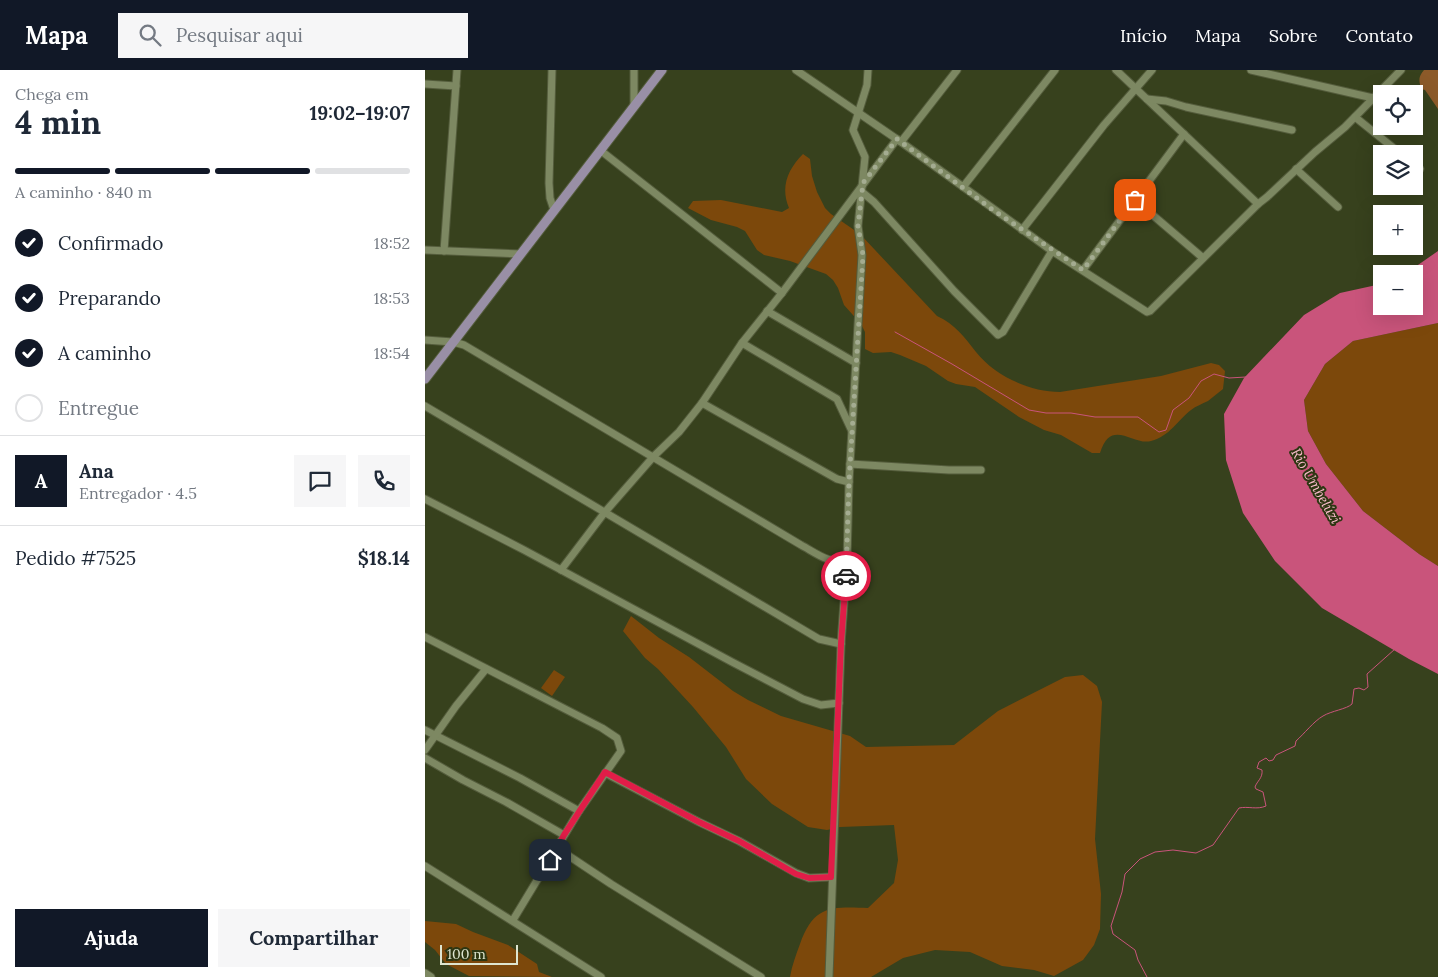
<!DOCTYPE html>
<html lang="pt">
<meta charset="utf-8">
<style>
body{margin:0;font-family:Lora,serif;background:#f6f6f7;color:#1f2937;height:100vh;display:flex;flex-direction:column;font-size:19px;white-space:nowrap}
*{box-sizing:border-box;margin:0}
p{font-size:16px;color:#747a83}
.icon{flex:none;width:28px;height:28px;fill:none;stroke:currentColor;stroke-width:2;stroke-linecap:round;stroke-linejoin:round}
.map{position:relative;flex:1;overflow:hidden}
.side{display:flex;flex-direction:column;background:#fff;width:425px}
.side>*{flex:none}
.fabs{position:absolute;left:948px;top:15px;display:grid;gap:10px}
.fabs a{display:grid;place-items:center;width:50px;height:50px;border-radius:0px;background:#fff;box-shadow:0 5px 20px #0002;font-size:25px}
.scale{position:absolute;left:15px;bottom:12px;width:78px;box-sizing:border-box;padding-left:5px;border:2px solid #dee5d0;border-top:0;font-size:14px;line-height:18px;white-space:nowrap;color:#dee5d0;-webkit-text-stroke:4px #2d3612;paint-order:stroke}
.pin{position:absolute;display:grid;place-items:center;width:42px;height:42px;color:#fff;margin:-21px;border-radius:10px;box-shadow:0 2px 8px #0006}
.courier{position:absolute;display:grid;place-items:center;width:50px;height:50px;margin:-25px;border:4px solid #e11d48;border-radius:50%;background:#fff;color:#222;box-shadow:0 1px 6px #0007}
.overview em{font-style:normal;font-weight:700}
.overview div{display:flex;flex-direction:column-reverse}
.overview{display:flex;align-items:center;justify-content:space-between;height:85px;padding:0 15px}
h1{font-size:32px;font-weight:700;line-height:38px}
.bar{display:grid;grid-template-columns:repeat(4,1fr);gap:8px 5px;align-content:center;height:60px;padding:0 15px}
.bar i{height:6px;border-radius:4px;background:#e0e1e3}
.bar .on{background:#111827}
.bar p{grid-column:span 4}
.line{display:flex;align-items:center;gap:12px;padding:0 15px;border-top:1px solid #e0e1e3}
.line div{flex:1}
.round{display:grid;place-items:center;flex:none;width:52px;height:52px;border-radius:0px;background:#f6f6f7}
ol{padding:0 15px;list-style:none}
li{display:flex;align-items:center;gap:15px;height:55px}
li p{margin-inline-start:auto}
li .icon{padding:5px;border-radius:50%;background:#111827;color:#fff;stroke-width:4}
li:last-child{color:#747a83}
li i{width:28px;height:28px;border:2px solid #e0e1e3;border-radius:50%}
.action{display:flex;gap:10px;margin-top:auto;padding:10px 15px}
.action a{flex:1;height:58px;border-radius:0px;background:#111827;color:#fff;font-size:20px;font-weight:700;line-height:58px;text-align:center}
.action a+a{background:#f6f6f7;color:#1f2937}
header{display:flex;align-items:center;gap:30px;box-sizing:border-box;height:70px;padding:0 25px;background:#111827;color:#fff}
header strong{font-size:24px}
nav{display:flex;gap:28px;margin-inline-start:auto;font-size:18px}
.search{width:350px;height:45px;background:#f6f6f7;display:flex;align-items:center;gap:12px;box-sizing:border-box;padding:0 18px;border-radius:0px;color:#747a83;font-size:19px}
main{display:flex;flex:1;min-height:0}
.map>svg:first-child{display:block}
.green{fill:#7c480b}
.forest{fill:#8c5a29}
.water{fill:#c9547b}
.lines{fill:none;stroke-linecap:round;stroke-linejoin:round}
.stream{stroke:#c9547b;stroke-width:1}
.minor-casing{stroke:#545c3c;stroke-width:9}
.major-casing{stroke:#545c3c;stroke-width:11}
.minor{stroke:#7d8862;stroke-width:7}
.major{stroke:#998fa6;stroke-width:9}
.done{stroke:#a4ac91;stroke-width:5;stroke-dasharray:0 9}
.route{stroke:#e11d48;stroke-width:6}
.labels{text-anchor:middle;stroke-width:4;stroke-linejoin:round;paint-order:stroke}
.water-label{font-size:14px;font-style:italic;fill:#f9bbcb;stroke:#2d3612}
</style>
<header>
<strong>Mapa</strong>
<div class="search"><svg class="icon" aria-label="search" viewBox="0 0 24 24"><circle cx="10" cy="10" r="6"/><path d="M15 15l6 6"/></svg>Pesquisar aqui</div>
<nav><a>Início</a><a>Mapa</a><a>Sobre</a><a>Contato</a></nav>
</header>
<main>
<section class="side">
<div class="overview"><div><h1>4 min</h1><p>Chega em</p></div><em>19:02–19:07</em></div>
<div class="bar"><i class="on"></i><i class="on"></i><i class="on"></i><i></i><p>A caminho · 840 m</p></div>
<ol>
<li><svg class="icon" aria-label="check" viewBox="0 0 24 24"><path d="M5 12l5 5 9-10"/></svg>Confirmado<p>18:52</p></li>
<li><svg class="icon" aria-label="check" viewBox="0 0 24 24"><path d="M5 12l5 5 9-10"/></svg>Preparando<p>18:53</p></li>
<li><svg class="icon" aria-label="check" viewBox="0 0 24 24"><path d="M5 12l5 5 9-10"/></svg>A caminho<p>18:54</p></li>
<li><i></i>Entregue</li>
</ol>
<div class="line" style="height:90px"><b class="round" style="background:#111827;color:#fff">A</b><div><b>Ana</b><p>Entregador · 4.5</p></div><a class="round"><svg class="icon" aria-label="chat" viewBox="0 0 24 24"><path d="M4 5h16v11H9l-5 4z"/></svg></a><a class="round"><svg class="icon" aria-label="phone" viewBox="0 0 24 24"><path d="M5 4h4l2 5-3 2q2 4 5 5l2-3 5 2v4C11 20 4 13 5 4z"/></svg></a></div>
<div class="line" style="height:65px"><div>Pedido #7525</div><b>$18.14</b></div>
<div class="action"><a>Ajuda</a><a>Compartilhar</a></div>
</section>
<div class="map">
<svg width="1013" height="907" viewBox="0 0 1013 907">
<rect width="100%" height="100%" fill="#37411d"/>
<g class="green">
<path d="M378 84 385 89 387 106 392 122 400 138 406 144 435 164 512 246C530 254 540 268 551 282 570 306 605 322 635 322L736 306 786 293 794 295 800 301 798 319C793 323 788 327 783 331 777 334 771 336 766 340 752 351 745 366 726 371 708 376 686 347 675 383H667L636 365 619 360 594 347 550 317 531 314 523 311 501 296 475 285 466 282 448 283 440 279V262L436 254 419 235 413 218 408 210 401 204 365 191 339 185 332 180 320 161 312 157 286 150 263 138 268 131 296 130 357 142 364 138C355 117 363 99 378 84Z"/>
<path d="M1013 253V496L994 484 938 441 901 394 883 361 879 330 900 294 928 271Z"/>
<path d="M206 546 234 568 264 587 308 621 323 630 356 646 425 666 441 677 529 675 573 641 640 607 658 605 672 616 677 632 670 769 676 824 675 859 669 875 658 890 629 906 609 900 577 896 545 882 510 880 478 888 446 907H365C367 895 371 885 375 874 389 835 406 837 443 838L469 813 473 790 469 755 415 757 402 760 383 757 347 734 321 709 301 677 268 637 233 599 220 588 198 561Z"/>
<path d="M129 600 140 607 127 626 116 618Z"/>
<path d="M0 851 31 854 48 862 83 875 112 894 114 902 127 907 44 906 21 894 10 880 0 872Z"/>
</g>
<path class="forest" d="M999 0H1013V39L1000 20 996 19C994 10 993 7 999 0Z"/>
<path class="water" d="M1013 181V253L928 271 900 294 879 330 883 361 901 394 938 441 994 484 1013 496V604L984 589 897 538 850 491 818 443 801 390 799 344 819 308 879 245 915 223 956 214V236H989V204H980Z"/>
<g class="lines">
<g class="stream">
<path d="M470 262 527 294 604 340 621 343H646L670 347H713L734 362 741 360 748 340 764 328 776 311 789 304 804 308 821 307"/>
<path d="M722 907 713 890 710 880 688 864 686 856 697 822 700 804 715 789 730 782 748 780 771 783 788 775 814 738C823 736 832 740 841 736L838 722 831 719 830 717C832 711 838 708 837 700L832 698 834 692 841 688 844 691 848 690 851 685 870 676 871 671C879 664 889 651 898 646 906 641 922 639 927 634L929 619 934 618 939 620 943 617 942 604 970 579"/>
</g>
<defs>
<g id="minor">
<path d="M127 0 124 113 125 128 129 140"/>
<path d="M371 0 476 72 627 181 722 242 725 241 833 134 842 127 890 82 920 57 976 0"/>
<path d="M691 0 833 134"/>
<path d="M826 0 948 28"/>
<path d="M0 14 31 16"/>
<path d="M722 29 741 31 761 37 867 60"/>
<path d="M209 36V0"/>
<path d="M930 47 976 84"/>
<path d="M476 72 532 0"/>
<path d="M175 80 357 223"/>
<path d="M989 94 995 99"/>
<path d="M871 99 913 137"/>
<path d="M538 117 630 0"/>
<path d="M437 122 449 132 529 221 573 265 578 262 627 181"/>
<path d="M710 130 778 188"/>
<path d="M597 160 679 55 727 0"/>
<path d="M0 180 96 184"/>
<path d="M19 181 32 0"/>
<path d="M658 200 759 64"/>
<path d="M342 241 431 293"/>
<path d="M0 270 28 272 39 275 376 475C391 483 405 495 422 490"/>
<path d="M317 273 412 329 426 359"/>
<path d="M277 333 412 409 424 412"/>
<path d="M0 336 394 569 416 574"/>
<path d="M425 394 524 400H556"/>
<path d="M0 429 99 480 307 592 378 629 396 635 414 633"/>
<path d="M136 500 180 442 229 386 254 362 277 333 317 273 357 223 472 69"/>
<path d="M0 567 177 658 192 668 196 681 154 741 95 708 0 660"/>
<path d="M0 680 31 636 61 599"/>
<path d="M0 688 38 710 81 732 139 765"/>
<path d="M180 703 274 752 314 771 371 803 384 808 406 807"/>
<path d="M132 778 186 814 336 907"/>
<path d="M0 796 176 907"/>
<path d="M88 850 154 741"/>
<path d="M0 903 6 907"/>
<path d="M404 907 416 574 422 490 424 412 437 185 433 156 440 87 428 60 442 15 443 0"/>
</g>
<path id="major" d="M0 309 237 0"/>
</defs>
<use href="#minor" class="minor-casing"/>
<use href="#major" class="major-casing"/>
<use href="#minor" class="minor"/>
<use href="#major" class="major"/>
</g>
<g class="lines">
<path class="done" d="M421 506 424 412 438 185 433 156 438 113 472 69 568 140 658 200 710 130"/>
<path class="route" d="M125 790 139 765 180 702 274 752 314 771 371 804 384 808 406 807 416 574 421 506"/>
</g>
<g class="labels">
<g class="water-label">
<text transform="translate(891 416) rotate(60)" y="5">Rio Umbelúzi</text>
</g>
</g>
</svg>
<div class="fabs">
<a><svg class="icon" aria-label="locate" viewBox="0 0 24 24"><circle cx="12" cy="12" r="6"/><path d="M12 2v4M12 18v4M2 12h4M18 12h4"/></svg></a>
<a><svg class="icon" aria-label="layers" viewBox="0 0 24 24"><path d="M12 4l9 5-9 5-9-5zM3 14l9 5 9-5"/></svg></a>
<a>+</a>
<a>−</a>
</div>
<div class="scale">100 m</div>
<div class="pin" style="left:710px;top:130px;background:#ea580c"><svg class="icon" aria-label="bag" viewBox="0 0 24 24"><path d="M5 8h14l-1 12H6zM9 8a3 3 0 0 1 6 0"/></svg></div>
<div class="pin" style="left:125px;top:790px;background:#1f2937"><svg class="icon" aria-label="home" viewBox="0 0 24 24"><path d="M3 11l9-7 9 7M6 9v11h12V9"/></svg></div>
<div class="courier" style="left:421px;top:506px"><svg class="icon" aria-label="car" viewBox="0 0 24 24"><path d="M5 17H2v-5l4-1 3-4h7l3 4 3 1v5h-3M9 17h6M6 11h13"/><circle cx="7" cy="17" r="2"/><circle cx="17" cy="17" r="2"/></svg></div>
</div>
</main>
